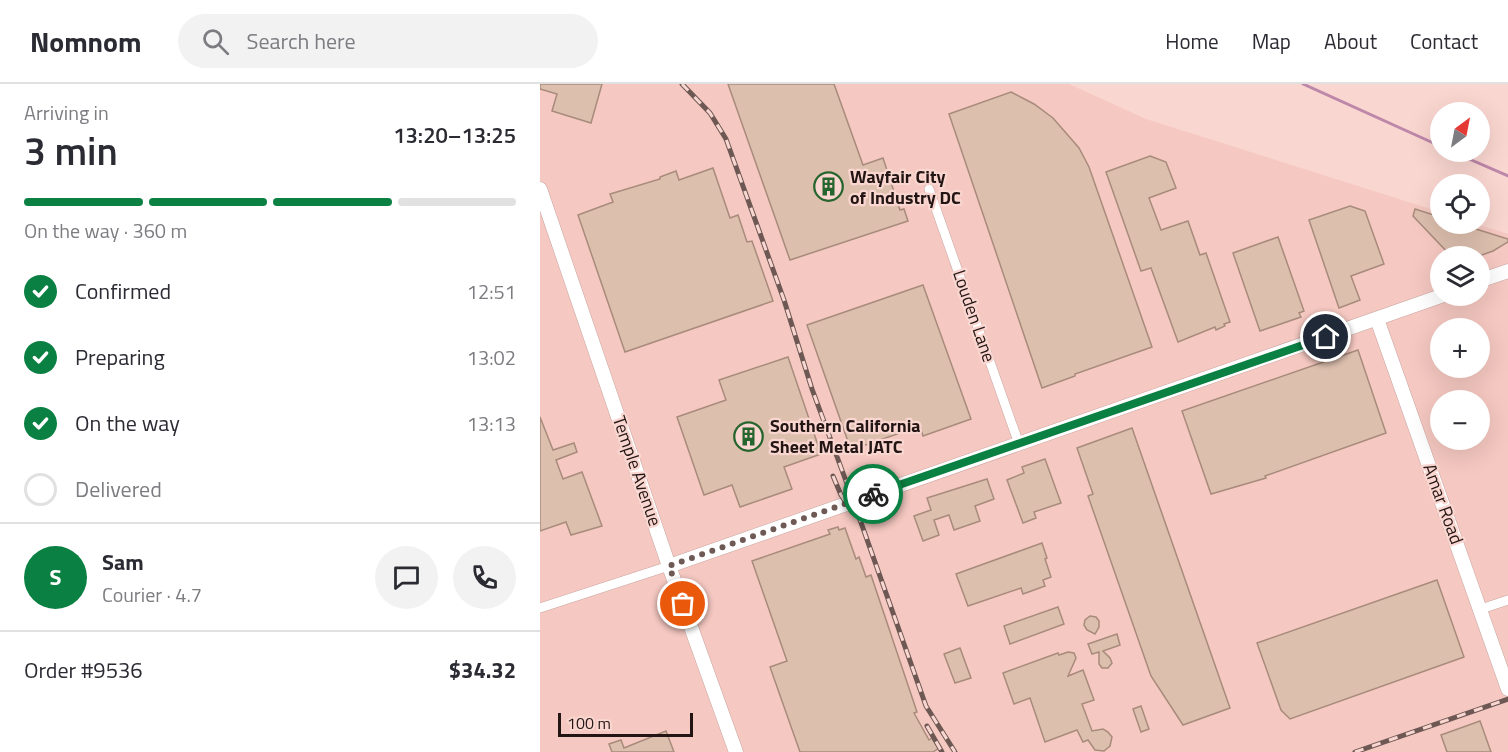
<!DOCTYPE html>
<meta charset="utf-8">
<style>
body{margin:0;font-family:"Titillium Web",sans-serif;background:#f2f2f3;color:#2b2b33;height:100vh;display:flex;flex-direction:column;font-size:22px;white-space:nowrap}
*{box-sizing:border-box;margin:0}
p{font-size:20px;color:#7c7c81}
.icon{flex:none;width:33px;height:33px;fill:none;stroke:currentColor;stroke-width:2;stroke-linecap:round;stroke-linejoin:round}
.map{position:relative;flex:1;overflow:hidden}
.side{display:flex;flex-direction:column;background:#fff;width:540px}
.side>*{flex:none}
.needle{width:39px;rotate:32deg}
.fabs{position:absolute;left:890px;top:18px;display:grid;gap:12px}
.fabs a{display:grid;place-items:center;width:60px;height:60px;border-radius:50%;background:#fff;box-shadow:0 6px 24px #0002;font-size:30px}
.scale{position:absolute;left:18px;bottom:15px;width:135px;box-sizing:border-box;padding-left:6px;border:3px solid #221513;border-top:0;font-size:16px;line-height:21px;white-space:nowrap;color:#221513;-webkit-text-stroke:4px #fad6d0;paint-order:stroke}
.pin{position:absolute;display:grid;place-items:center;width:51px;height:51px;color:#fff;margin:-26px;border:3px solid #fff;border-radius:50%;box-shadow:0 2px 6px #0007}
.courier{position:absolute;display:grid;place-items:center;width:60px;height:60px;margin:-30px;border:4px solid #0b8043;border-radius:50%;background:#fff;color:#222;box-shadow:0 2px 8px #0007}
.summary em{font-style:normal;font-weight:600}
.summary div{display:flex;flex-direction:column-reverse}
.summary{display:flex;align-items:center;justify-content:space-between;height:102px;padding:0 24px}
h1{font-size:39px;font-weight:600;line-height:45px}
.bar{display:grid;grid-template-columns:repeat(4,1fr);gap:9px 6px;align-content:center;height:72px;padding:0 24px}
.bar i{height:8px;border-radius:4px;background:#e1e1e2}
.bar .on{background:#0b8043}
.bar p{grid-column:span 4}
.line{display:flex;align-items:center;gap:15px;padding:0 24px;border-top:2px solid #e1e1e2}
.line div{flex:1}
.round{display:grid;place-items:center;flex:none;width:63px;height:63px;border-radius:32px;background:#f2f2f3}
ol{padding:0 24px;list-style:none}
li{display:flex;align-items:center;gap:18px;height:66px}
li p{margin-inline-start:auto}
li .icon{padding:6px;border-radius:50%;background:#0b8043;color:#fff;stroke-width:4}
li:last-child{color:#7c7c81}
li i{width:33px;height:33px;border:3px solid #e1e1e2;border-radius:50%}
header{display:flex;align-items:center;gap:36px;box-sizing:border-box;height:84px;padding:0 30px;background:#fff;border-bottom:2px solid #e1e1e2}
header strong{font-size:28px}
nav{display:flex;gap:33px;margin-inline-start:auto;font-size:21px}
.search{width:420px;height:54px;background:#f2f2f3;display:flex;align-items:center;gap:15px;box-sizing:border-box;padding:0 21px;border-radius:33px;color:#7c7c81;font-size:22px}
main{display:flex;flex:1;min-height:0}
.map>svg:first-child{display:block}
.built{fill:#f5c8c1;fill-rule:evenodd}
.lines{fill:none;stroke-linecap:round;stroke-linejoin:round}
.stream{stroke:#bd87a9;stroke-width:3}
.building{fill:#ddbfae;stroke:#a88b7b;stroke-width:1.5}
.minor-casing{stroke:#c9a6a1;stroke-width:10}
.secondary-casing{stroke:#c9a6a1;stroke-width:15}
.minor{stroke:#fff;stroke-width:9}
.secondary{stroke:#fff;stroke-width:14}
.rail-casing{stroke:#6d5854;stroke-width:5}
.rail{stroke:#fad6d0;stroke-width:3;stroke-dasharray:9;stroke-linecap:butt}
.done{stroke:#6e5955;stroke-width:6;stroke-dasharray:0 10.8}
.route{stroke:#0b8043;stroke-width:8}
.labels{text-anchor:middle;stroke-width:4.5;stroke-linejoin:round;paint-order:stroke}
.poi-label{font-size:18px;font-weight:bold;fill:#221513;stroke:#fad6d0;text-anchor:start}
.street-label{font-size:18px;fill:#221513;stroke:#fad6d0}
</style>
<header>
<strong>Nomnom</strong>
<div class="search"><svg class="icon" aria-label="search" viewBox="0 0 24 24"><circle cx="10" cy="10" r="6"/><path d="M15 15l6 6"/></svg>Search here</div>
<nav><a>Home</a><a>Map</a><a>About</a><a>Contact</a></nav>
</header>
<main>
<section class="side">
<div class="summary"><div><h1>3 min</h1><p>Arriving in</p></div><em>13:20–13:25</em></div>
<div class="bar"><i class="on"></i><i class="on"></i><i class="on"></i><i></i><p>On the way · 360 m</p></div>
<ol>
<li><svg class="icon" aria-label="check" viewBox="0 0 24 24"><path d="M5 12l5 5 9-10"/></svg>Confirmed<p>12:51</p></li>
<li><svg class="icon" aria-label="check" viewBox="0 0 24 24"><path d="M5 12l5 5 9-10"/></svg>Preparing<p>13:02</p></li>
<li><svg class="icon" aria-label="check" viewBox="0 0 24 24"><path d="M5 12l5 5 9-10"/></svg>On the way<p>13:13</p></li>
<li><i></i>Delivered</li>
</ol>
<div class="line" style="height:108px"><b class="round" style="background:#0b8043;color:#fff">S</b><div><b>Sam</b><p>Courier · 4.7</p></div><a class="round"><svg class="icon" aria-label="chat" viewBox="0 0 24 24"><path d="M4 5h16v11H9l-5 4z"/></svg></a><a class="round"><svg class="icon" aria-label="phone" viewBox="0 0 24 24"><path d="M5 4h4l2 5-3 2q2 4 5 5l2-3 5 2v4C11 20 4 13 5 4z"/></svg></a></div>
<div class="line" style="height:78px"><div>Order #9536</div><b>$34.32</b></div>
</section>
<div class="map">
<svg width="968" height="668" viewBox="0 0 968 668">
<rect width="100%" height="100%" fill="#fad6d0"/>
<path class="built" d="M0 0H529L606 35 900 128V140H936L968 150V668H0ZM900 172H939V212H900ZM900 244H939V284H900ZM900 316H939V356H900Z"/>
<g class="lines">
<g class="stream">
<path d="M763 0 900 62"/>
<path d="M913 68 968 92"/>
</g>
</g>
<g class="building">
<path d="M0 0H62L51 39 12 27 17 10 0 5Z"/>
<path d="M188 0H294L323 81 343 74 360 126 364 125 368 137 250 176Z"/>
<path d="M471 8 494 20 513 34 539 64 549 83 612 263 535 290V292L502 304 409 30Z"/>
<path d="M610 72 626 78 636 104 609 114 621 146 648 137 660 171 666 169 690 238 684 240 685 242 676 246 675 243 638 258 611 184 601 187 566 88Z"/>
<path d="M173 84 190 134 198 131 207 158 212 157 233 217 85 268 38 131 73 118 70 110 120 95V93L136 87 139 96Z"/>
<path d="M810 122 825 127 844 180 811 192 820 216 799 224 769 136Z"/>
<path d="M875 125 900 133V140H920L968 155V158L953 167 939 172H911L873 132Z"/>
<path d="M738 153 764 227 759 229 761 233 720 247 693 169Z"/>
<path d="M383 201 431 335 383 352 380 342 311 366 267 241Z"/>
<path d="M818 266 846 349 725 392 726 394 671 410 642 327Z"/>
<path d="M248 273 281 370 244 383 252 405 200 423 192 401 164 411 137 333 186 316 179 296Z"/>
<path d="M0 333 13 366 34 359 37 368 16 376 23 395 42 388 62 442 31 451 26 438 0 447Z"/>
<path d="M592 344 690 624 643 641 611 592 548 412 553 410 537 364Z"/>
<path d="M505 375 521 419 494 428 496 434 483 439 467 396 484 389 482 383Z"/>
<path d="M447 395 454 415 435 422 440 437 414 446 409 431 394 436 399 451 383 457 374 432 391 426 387 414Z"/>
<path d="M298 443 299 446 305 444 316 475 319 473 326 493 331 491 377 628 374 629 389 656 392 654 399 664 393 668H260L230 583 247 577 212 477 290 450 288 446Z"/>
<path d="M502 459 507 474 505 475 511 493 503 496 505 502 483 510 481 504 428 522 416 490Z"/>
<path d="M897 496 924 573 750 635 741 626 717 559Z"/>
<path d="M518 523 524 540 470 560 464 542Z"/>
<path d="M550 532 556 533 559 537V543L555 550 547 546 544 541 545 536Z"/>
<path d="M577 550 580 561 563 567 570 574 572 579 568 584H562L559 580V568L552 570 548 560Z"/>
<path d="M420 564 431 594 415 599 404 570Z"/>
<path d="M528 568 534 569 536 574 528 592 543 586 554 616 542 620 552 647 563 645 568 648 572 653 570 662 564 667 555 666 548 656 543 658 537 646 505 658 490 614 474 620 463 589 518 569 519 571Z"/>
<path d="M601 622 609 645 601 648 593 625Z"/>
<path d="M940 637 951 668H907L901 651Z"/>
<path d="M126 647 134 668H72L69 660 81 656 84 664Z"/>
</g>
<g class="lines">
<defs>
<g id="minor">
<path d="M389 105 479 360"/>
<path d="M0 524 129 482"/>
<path d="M941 525 968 516"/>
</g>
<g id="secondary">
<path d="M0 105 129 482 196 668"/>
<path d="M939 197 968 187"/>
<path d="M837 235 968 605"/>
<path d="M129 482 901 212"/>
</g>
</defs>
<use href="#minor" class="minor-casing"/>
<use href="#secondary" class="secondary-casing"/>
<use href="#minor" class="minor"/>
<use href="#secondary" class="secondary"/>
<defs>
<g id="rail">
<path d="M142 0 170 29 186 55 244 216 272 305 313 416 386 622 415 668"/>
<path d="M293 392 301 411 312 428"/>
<path d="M387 642 402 668"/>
<path d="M815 668 968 615"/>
</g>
</defs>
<use href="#rail" class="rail-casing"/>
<use href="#rail" class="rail"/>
</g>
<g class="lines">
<path class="done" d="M143 520 129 482 333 410"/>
<path class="route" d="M333 410 786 253"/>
</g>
<defs>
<symbol id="building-ring" viewBox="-11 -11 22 22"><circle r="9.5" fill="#fad6d0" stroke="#27652e" stroke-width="1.5"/><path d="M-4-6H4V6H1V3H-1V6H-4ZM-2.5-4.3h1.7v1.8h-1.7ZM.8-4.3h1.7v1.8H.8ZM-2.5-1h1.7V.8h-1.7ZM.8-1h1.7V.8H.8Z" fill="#27652e"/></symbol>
</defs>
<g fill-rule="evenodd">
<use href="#building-ring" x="272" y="86" width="33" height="33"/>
<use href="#building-ring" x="192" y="336" width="33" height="33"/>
</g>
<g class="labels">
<g class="poi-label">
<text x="310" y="99">Wayfair City<tspan x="310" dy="21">of Industry DC</tspan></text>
<text x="230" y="348">Southern California<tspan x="230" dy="21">Sheet Metal JATC</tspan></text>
</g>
<g class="street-label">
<text transform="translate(434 232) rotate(71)" y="6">Louden Lane</text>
<text transform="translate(97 387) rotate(71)" y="6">Temple Avenue</text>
<text transform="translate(903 420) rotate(70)" y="6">Amar Road</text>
</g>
</g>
</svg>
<div class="fabs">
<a><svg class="needle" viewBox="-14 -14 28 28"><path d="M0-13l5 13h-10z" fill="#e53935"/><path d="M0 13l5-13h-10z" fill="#7c7c81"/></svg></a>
<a><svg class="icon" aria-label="locate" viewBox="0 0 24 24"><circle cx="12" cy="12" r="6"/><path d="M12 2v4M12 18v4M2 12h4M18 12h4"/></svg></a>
<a><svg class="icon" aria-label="layers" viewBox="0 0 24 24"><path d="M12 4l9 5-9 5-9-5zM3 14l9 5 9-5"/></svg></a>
<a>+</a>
<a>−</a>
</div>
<div class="scale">100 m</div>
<div class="pin" style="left:143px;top:520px;background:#ea580c"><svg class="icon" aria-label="bag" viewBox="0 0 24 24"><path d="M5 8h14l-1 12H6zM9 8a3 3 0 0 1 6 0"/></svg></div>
<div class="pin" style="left:786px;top:253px;background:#1f2937"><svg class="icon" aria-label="home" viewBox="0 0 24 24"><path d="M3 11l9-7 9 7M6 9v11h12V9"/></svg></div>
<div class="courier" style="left:333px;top:410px"><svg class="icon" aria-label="bike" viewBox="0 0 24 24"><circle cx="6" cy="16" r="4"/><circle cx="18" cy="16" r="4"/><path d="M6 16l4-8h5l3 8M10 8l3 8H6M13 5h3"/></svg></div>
</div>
</main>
